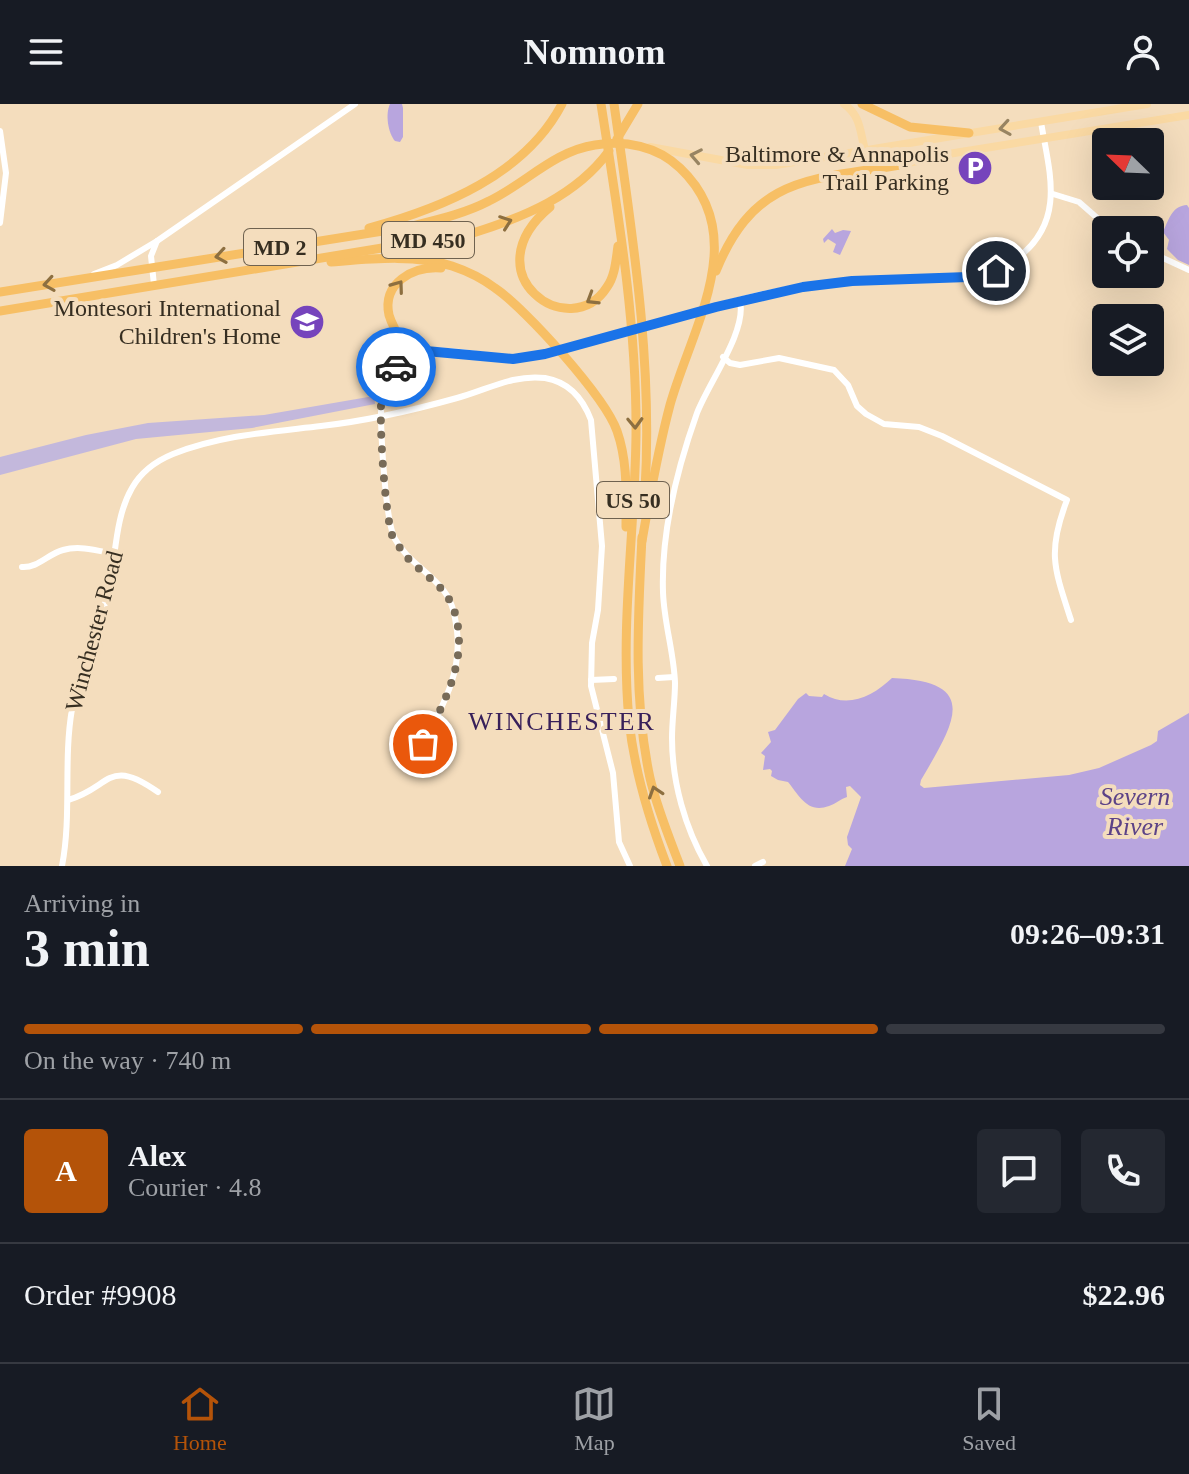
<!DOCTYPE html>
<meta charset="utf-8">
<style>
body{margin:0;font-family:"Times New Roman",serif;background:#242831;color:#f1f3f6;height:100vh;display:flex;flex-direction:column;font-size:30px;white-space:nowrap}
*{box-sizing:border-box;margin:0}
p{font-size:26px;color:#9ea1a6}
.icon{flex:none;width:44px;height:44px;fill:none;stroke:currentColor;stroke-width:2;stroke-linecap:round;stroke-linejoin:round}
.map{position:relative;height:762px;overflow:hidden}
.details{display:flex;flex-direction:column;background:#171b24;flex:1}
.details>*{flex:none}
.needle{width:52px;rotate:293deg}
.buttons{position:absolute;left:1092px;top:24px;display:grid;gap:16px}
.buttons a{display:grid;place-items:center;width:72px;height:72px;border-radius:8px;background:#171b24;box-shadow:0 8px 32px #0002;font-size:40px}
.pin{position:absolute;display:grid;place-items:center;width:68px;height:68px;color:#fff;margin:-34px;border:4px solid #fff;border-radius:50%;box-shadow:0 2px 8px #0007}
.courier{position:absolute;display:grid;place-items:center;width:80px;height:80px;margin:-40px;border:6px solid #1a73e8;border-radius:50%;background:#fff;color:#222;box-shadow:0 2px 10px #0007}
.overview em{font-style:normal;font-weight:600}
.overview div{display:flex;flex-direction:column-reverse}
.overview{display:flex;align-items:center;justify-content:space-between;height:136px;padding:0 24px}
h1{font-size:52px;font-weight:600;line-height:60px}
.bar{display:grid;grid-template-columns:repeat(4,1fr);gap:12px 8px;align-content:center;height:96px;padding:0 24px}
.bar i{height:10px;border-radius:6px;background:#363941}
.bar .on{background:#b45309}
.bar p{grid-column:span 4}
.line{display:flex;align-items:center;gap:20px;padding:0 24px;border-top:2px solid #363941}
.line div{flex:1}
.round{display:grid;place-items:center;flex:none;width:84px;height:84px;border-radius:8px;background:#242831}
header{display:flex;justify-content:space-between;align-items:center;height:104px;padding:0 24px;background:#171b24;font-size:36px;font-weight:600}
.tabs{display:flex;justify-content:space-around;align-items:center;height:112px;border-top:2px solid #363941;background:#171b24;font-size:22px;color:#9ea1a6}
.tabs a{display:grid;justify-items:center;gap:4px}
.tabs .on{color:#b45309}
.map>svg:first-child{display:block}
.green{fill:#c3b8dc}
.water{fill:#b8a5de}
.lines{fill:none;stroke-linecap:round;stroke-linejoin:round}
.minor{stroke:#fff;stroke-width:6}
.major{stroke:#fad9a3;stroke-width:8}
.highway{stroke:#f7bf65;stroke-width:9}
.oneway{stroke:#988462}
.oneway2{stroke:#8d6f40}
.done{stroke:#786b58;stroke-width:8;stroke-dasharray:0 14.4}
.route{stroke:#1a73e8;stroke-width:10}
.labels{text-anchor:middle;stroke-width:8;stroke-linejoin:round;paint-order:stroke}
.shield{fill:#f4ddbd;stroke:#6f6250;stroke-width:2}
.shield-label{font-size:22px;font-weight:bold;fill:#362e21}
.poi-label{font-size:24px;fill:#362e21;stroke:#f4ddbd;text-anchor:end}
.street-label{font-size:24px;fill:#362e21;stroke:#f4ddbd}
.neighbourhood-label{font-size:26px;letter-spacing:2px;fill:#38205a;stroke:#f4ddbd}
.water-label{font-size:26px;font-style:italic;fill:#5c4287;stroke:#f4ddbd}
</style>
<header><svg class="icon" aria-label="menu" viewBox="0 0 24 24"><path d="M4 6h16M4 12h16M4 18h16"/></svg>Nomnom<svg class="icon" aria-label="person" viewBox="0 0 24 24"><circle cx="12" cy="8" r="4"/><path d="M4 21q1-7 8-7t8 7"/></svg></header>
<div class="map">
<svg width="1189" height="762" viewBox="0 0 1189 762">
<rect width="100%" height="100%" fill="#f4ddbd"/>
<path class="green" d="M374 292 375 300 252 324 136 335 0 371V353L86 331 148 319 264 311Z"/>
<g class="water">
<path d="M390 0H402L403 4V33L400 38 395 37C388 29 385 10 390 0Z"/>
<path d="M1187 101 1189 104V161L1178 156 1167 145 1169 136 1163 128C1169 115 1172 102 1187 101Z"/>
<path d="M832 125 835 129 843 126 851 127 840 151 833 148 836 140 828 135 824 139 823 135Z"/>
<path d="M892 574C983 577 953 621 921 676L920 681 924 684 1069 671 1099 664 1151 641 1157 637 1158 627 1189 609V762H845L852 745 848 741 847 733 861 693 850 682 846 683 847 693C840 695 836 700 829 702 807 710 799 691 788 678L778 676 771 672 772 667 770 665 763 666 765 652 761 649 771 638 768 628 775 626 798 595 806 589 809 592 822 593 824 590C848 605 873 592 892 574Z"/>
</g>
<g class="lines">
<g class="minor">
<path d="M0 27 6 69 0 119"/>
<path d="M1053 90 1079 98 1111 126"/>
<path d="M1150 148 1189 166"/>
<path d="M94 170 117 161 157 137 355 0"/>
<path d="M154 181 151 152 157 137"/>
<path d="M723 253 730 259 740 261 779 254 834 266 848 281 857 302 866 310 884 320 919 323 942 332 1067 396C1047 448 1054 464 1071 516"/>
<path d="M22 463C38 464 48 450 63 446 80 441 99 447 115 450"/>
<path d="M658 574 674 573"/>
<path d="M591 576 614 575"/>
<path d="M423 640C442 603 462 570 457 527 455 512 453 499 444 487 429 467 407 457 395 435 385 417 379 314 382 291 383 283 386 275 390 269 420 227 485 258 527 254 555 250 583 240 609 232 688 211 768 182 850 177 900 173 981 185 1020 152 1066 115 1049 67 1041 18"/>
<path d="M68 696C111 684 107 652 158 688"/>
<path d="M62 762C72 710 63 657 72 605 79 563 100 525 109 484 116 452 115 413 132 384 141 368 156 357 173 350 221 331 271 328 321 322 366 317 414 306 457 294 487 286 513 270 545 274 569 278 583 295 591 316L602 442 598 506 592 539 591 582 613 669 619 738 630 762"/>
<path d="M707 762C685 724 672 678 672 634 672 616 675 597 675 579 674 549 664 519 663 488 661 428 677 365 697 309 709 278 747 227 740 197"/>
<path d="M755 762 763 758"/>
</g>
<g class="major">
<path d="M844 0C864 14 859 34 868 54L876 59 900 61 942 51 1189 11"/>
<path d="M650 43 748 61H776L1147 0"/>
</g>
<g class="highway">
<path d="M601 0C618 109 637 220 636 331 635 426 620 521 629 616 634 666 649 715 667 762"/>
<path d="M614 0C632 129 653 256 645 386"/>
<path d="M862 0 910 23 969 29"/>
<path d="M617 35 638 0"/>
<path d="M550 103C470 170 570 241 607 183 615 172 616 156 618 142"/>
<path d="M369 124C442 104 525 71 562 0"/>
<path d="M331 158C370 155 414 150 452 162 467 167 483 175 495 184 526 205 605 293 617 327 628 358 626 391 626 423"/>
<path d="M716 167C755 71 811 76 900 61"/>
<path d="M0 188 408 123C436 116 464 110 489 97 525 80 554 47 595 41 625 36 657 42 680 64 752 132 692 223 670 301 658 346 650 391 642 437"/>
<path d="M0 207 473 129C524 113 576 92 609 47"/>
<path d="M410 251C403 239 393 225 389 211 382 179 413 162 441 164"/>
<path d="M642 433C638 513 633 595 650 674 657 704 669 733 680 762"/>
</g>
</g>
<defs><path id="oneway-chevron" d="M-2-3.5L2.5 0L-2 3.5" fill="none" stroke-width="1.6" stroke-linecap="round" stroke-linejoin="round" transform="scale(2)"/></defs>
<g class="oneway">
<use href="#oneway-chevron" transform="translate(1005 24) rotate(171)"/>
<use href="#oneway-chevron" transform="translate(696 52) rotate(-169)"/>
</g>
<g class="oneway2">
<use href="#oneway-chevron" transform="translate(506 118) rotate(-20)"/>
<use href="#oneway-chevron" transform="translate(221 152) rotate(171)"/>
<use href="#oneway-chevron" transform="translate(49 180) rotate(171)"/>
<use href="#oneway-chevron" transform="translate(398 182) rotate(-54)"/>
<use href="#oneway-chevron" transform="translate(592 195) rotate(148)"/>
<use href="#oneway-chevron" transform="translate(635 319) rotate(88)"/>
<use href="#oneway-chevron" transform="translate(655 688) rotate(-108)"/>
</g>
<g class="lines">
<path class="done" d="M396 263C389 270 384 279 382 289 378 313 385 409 392 431 394 436 399 442 402 447 417 468 445 479 454 506 470 554 444 599 423 640"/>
<path class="route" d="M396 263 410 251 426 247 513 255 545 250 716 203 803 183 852 177 968 173 996 167"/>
</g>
<defs>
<symbol id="parking-disc" viewBox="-11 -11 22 22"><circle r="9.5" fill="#7644bc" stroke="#f4ddbd"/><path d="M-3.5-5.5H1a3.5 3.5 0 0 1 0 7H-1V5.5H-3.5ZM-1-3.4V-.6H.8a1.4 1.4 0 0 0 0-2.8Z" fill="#fff"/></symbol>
<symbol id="school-disc" viewBox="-11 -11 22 22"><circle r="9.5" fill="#7644bc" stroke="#f4ddbd"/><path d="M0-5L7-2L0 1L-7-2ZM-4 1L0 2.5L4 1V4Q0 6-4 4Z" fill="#fff"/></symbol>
</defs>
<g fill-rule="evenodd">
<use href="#parking-disc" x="955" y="44" width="40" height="40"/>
<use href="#school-disc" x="287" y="198" width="40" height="40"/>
</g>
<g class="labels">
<g class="shield">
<rect x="382" y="118" width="92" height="36" rx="6"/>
<rect x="244" y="125" width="72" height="36" rx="6"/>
<rect x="597" y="378" width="72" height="36" rx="6"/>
</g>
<g class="shield-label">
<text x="428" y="144">MD 450</text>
<text x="280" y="151">MD 2</text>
<text x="633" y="404">US 50</text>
</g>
<g class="poi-label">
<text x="949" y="58">Baltimore &amp; Annapolis<tspan x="949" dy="28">Trail Parking</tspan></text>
<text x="281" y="212">Montesori International<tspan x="281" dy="28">Children's Home</tspan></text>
</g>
<g class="street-label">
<text transform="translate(94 527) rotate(-75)" y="8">Winchester Road</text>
</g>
<g class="neighbourhood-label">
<text x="562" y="626">WINCHESTER</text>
</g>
<g class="water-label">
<text x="1135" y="701">Severn<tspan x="1135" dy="30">River</tspan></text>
</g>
</g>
</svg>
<div class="buttons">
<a><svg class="needle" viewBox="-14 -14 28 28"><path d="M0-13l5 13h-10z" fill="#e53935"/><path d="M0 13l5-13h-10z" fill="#9ea1a6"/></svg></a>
<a><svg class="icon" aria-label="locate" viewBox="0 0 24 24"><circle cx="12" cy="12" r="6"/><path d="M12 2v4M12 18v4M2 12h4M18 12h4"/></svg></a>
<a><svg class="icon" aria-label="layers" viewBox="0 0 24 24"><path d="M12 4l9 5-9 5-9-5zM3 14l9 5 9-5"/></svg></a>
</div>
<div class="pin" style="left:423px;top:640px;background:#ea580c"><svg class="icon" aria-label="bag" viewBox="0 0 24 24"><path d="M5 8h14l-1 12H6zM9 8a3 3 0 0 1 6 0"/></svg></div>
<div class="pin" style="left:996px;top:167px;background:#1f2937"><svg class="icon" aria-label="home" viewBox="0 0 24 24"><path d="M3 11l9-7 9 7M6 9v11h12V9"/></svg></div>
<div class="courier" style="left:396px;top:263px"><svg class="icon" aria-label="car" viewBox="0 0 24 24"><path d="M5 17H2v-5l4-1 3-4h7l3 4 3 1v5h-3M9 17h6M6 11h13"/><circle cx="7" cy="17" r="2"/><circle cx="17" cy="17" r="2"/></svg></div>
</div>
<section class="details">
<div class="overview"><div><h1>3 min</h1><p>Arriving in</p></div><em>09:26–09:31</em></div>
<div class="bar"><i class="on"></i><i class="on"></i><i class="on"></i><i></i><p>On the way · 740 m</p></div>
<div class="line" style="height:144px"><b class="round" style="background:#b45309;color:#fff">A</b><div><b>Alex</b><p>Courier · 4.8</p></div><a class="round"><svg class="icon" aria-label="chat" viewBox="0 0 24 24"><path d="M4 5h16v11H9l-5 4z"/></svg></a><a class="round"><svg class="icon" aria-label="phone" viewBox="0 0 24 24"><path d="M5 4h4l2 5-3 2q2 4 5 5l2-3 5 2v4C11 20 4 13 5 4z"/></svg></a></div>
<div class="line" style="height:104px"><div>Order #9908</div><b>$22.96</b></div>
</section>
<nav class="tabs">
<a class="on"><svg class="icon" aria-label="home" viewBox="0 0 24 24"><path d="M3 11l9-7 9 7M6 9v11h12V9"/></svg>Home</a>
<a><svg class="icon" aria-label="map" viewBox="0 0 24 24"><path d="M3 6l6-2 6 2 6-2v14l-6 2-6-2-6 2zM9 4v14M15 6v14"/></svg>Map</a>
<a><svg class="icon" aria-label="saved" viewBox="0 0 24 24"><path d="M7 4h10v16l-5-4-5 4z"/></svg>Saved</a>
</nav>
